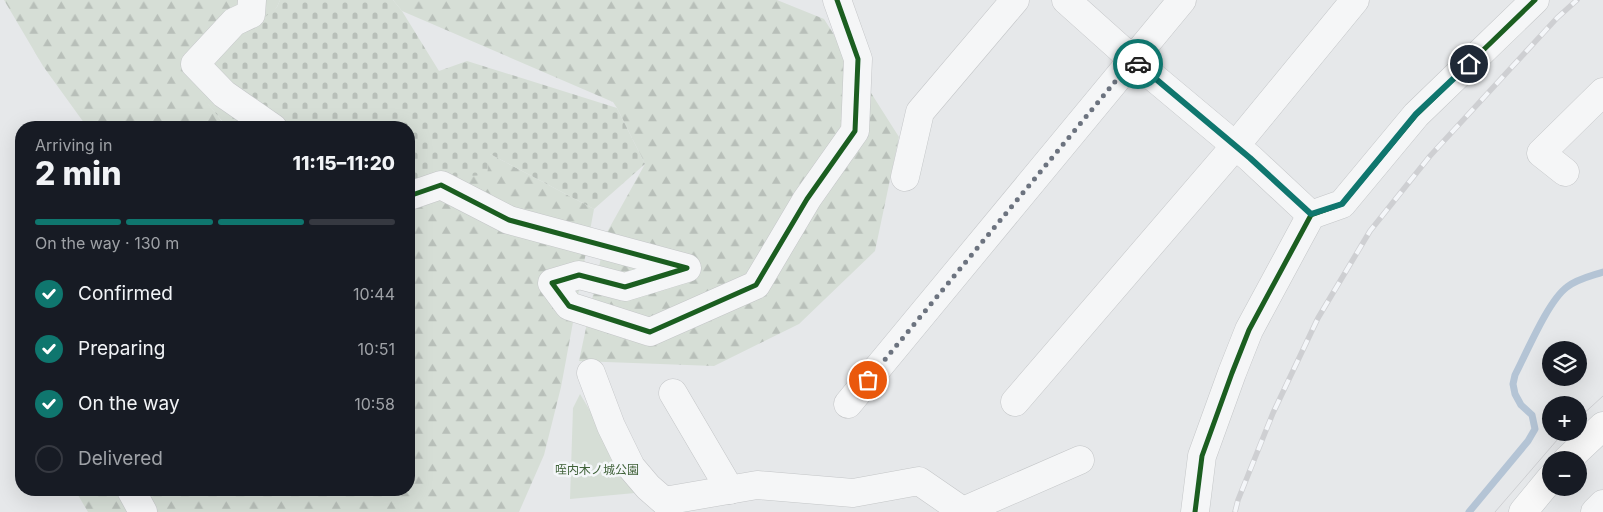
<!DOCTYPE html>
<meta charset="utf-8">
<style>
body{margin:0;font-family:Inter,"Noto Sans JP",sans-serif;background:#242831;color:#f1f3f6;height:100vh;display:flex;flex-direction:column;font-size:19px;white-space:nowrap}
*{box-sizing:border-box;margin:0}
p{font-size:16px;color:#9ea1a6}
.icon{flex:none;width:28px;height:28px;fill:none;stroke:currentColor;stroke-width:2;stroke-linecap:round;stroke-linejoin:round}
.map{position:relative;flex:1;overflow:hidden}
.sheet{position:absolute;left:15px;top:121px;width:400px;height:375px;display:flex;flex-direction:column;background:#171b24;border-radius:20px;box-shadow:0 5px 20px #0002}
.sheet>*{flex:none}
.controls{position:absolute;left:1542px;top:341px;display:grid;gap:10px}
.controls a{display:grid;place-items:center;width:45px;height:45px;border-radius:50%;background:#171b24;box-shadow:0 5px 20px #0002;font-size:25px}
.pin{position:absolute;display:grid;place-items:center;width:42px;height:42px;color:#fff;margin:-21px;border:2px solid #fff;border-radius:50%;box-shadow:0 1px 5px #0007}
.courier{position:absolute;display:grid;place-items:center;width:50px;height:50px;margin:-25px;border:4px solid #0f766e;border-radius:50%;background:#fff;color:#222;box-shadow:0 1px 6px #0007}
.head em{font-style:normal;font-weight:800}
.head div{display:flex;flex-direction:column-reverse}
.head{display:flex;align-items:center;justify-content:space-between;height:85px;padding:0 20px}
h1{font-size:32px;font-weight:800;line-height:38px}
.bar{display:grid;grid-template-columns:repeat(4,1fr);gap:8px 5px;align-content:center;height:60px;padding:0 20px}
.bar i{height:6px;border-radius:4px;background:#363941}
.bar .on{background:#0f766e}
.bar p{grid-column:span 4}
ol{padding:0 20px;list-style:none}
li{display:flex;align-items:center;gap:15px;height:55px}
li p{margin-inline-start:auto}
li .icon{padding:5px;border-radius:50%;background:#0f766e;color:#fff;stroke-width:4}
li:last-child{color:#9ea1a6}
li i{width:28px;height:28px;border:2px solid #363941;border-radius:50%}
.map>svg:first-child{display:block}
.green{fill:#d6ded6}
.forest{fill:url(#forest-firs)}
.cemetery{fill:url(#cemetery-stones)}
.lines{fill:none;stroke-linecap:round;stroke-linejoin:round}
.stream{stroke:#b4c4d5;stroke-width:7}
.minor-casing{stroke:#c4c6c8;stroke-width:29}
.major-casing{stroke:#c2c5c8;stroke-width:29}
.minor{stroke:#f5f6f7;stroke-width:28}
.major{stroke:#f8f8f8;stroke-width:28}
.tram{stroke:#cecfd2;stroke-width:1}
.rail-casing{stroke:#cecfd2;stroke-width:5.5}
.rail{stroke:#f4f6f9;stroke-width:4;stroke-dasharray:11;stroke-linecap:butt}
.cycleway-casing{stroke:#f4f6f9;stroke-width:8}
.cycleway{stroke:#1b5e20;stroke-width:5}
.done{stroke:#6c737f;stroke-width:5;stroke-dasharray:0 9}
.route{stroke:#0f766e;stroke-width:6}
.labels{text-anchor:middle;stroke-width:5;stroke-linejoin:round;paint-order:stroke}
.park-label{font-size:12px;fill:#3f6138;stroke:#f4f6f9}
</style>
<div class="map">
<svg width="1603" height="512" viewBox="0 0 1603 512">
<defs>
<pattern id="forest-firs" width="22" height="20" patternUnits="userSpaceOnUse" patternTransform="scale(1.25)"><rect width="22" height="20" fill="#d6ded6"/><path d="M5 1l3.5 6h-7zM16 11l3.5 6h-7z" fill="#b8bfb9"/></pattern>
<pattern id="cemetery-stones" width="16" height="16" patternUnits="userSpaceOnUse" patternTransform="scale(1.25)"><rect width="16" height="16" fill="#d6ded6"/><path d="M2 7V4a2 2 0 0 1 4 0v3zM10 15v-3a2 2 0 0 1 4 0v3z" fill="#b8bfb9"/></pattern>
</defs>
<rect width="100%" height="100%" fill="#e6e8ea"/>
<path class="green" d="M580 394 622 464 635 493 570 499 573 408Z"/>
<g class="forest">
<path d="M4 0H280L277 7 199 92 227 128 87 127 43 66Z"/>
<path d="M393 0H777L824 19 899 137 875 251 799 324 714 366 579 361 606 234 645 164 617 108 613 102 402 11Z"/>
<path d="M490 154 594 209 561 387 544 455 519 512H88L75 490H409V178L417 179Z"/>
</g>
<path class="cemetery" d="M280 0H393L402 11 439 71 467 61 617 108 645 164 594 209 490 154 487 175 417 179 409 178V128L227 127 198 92 223 53 277 7Z"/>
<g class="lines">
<path class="stream" d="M1469 512 1528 441 1535 429 1532 415 1521 405 1515 394 1513 384 1515 375C1527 352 1548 301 1567 287 1577 279 1591 276 1603 272"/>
<defs>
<g id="minor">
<path d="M252 0 251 14 234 22 195 64 224 94 273 128"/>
<path d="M1066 0 1133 60 1250 158 1311 215"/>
<path d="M1565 172 1541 153 1603 92"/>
<path d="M905 177 920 112 1015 0"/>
<path d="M409 196 441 185 509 220 687 268 625 287 579 275 552 283 569 306 650 332 756 285 807 199 855 131 858 59 837 0"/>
<path d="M591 373 611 426 631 467 648 487 664 501 757 485 853 493 919 481 964 512"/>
<path d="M673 393 730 490"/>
<path d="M1015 402 1236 145 1355 0"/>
<path d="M848 404 1182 0"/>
<path d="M131 490 143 512"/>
<path d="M963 511 1080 460"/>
<path d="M1195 512 1202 456 1232 373 1249 330 1311 215 1342 204 1416 115 1535 0"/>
<path d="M1595 512 1603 504"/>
</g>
<g id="major">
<path d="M1567 460 1603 426"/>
<path d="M1523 512 1551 478"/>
</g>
</defs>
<use href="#minor" class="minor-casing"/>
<use href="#major" class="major-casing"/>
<use href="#minor" class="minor"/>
<use href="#major" class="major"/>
<g class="tram">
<path d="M1579 418 1603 396"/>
<path d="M1495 512 1564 432"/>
</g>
<defs>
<path id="rail" d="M1235 512 1238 500 1273 413 1318 318 1370 231 1430 156 1557 18 1577 0"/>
</defs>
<use href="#rail" class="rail-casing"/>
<use href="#rail" class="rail"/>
<defs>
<g id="cycleway">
<path d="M409 196 441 185 509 220 687 268 625 287 579 275 552 283 569 306 650 332 756 285 807 199 855 131 858 59 837 0"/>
<path d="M1195 512 1202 456 1232 373 1249 330 1311 215 1342 204 1416 115 1535 0"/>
</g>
</defs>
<use href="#cycleway" class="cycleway-casing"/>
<use href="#cycleway" class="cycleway"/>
</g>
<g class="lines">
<path class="done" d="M868 380 1133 60 1138 64"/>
<path class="route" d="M1138 64 1250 158 1311 214 1342 204 1416 114 1469 64"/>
</g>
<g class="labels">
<g class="park-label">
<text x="597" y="474">咥内木ノ城公園</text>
</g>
</g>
</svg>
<div class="controls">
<a><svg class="icon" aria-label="layers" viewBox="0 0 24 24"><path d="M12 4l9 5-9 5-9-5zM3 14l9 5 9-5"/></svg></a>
<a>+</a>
<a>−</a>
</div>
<div class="pin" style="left:868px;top:380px;background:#ea580c"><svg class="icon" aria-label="bag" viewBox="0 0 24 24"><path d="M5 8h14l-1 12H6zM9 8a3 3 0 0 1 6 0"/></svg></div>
<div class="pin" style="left:1469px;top:64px;background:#1f2937"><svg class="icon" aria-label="home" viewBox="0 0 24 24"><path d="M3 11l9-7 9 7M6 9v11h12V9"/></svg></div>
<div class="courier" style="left:1138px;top:64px"><svg class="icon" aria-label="car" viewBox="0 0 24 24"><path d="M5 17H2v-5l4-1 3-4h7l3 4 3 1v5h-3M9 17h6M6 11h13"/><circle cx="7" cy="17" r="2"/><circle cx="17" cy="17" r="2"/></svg></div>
<section class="sheet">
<div class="head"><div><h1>2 min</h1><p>Arriving in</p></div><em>11:15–11:20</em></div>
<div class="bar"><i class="on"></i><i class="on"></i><i class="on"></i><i></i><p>On the way · 130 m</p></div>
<ol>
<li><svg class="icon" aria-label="check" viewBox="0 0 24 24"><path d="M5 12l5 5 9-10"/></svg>Confirmed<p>10:44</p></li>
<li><svg class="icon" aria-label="check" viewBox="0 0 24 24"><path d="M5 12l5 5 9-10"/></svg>Preparing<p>10:51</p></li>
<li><svg class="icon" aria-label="check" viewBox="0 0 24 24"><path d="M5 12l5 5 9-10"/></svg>On the way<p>10:58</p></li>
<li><i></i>Delivered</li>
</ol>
</section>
</div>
